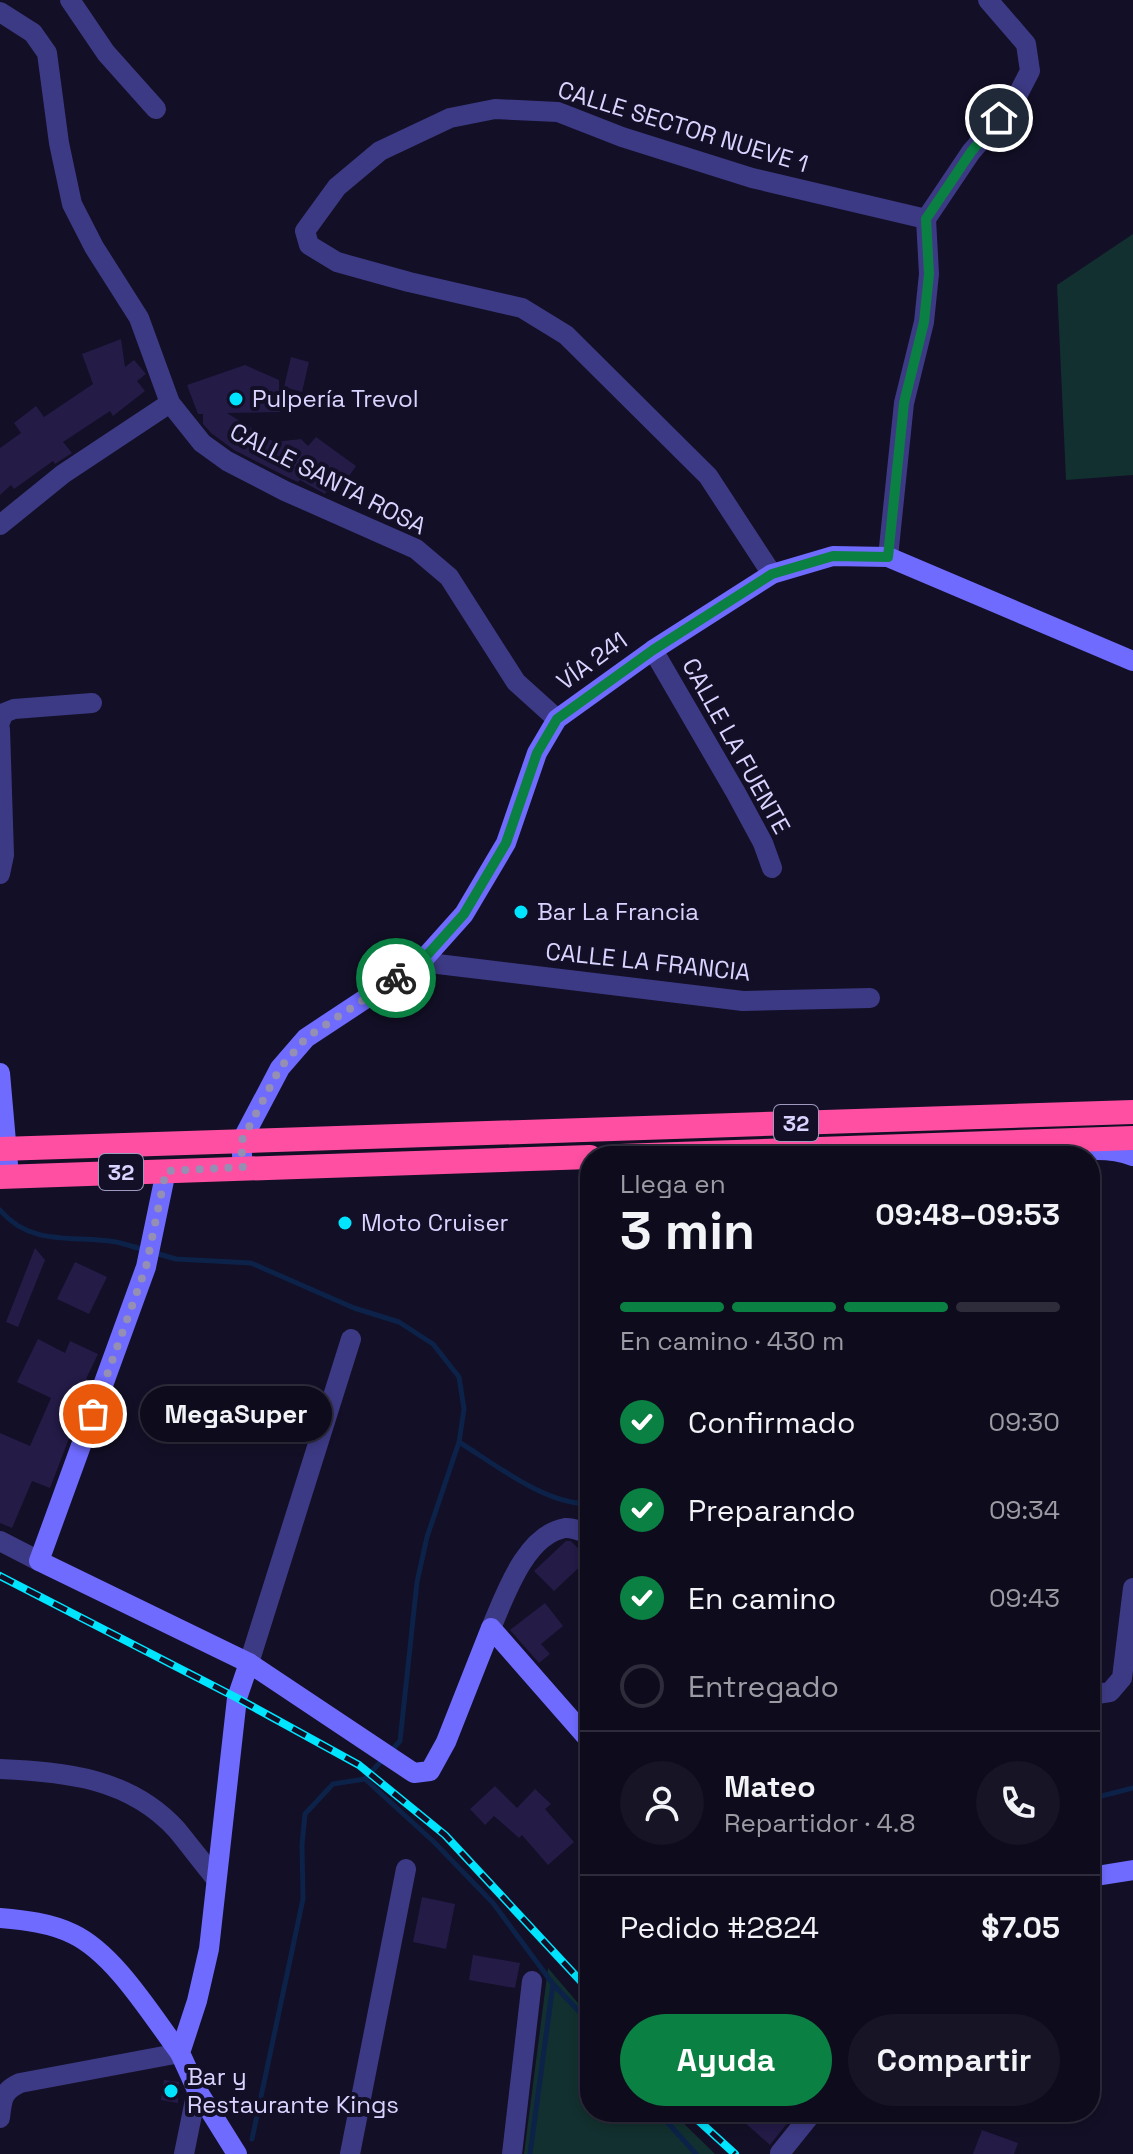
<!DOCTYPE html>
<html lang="es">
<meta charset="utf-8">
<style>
body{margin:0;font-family:"Space Grotesk",sans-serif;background:#171425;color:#f1f3f6;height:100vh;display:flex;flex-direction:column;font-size:30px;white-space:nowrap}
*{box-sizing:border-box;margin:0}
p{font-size:26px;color:#9b9ba3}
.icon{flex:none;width:44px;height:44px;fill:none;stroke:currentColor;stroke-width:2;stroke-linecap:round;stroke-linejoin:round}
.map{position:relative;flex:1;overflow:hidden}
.drawer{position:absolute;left:580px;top:1146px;width:520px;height:976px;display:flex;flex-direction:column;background:#0e0b1c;border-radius:32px;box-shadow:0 4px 12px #0003,0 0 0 2px #2e2b3b}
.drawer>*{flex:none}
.pin{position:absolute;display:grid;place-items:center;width:68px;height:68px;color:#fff;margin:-34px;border:4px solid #fff;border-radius:50%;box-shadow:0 2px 8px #0007}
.courier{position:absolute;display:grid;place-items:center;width:80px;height:80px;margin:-40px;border:6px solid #0b8043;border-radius:50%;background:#fff;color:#222;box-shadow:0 2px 10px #0007}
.bubble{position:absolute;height:56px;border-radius:28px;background:#0e0b1c;box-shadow:0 4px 12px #0003,0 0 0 2px #2e2b3b;font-size:26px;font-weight:700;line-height:56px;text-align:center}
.headline em{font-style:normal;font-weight:700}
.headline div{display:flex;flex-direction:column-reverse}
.headline{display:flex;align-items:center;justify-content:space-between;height:136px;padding:0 40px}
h1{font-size:52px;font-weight:700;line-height:60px}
.bar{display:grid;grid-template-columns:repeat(4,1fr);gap:12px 8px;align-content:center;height:96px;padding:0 40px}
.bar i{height:10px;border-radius:6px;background:#2e2b3b}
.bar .current{background:#0b8043}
.bar p{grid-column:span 4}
.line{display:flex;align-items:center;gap:20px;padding:0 40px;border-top:2px solid #2e2b3b}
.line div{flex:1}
.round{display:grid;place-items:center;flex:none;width:84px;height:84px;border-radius:42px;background:#171425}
ol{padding:0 40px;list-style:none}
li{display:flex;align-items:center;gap:24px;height:88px}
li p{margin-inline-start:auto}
li .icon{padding:8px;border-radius:50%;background:#0b8043;color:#fff;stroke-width:4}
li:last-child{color:#9b9ba3}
li i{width:44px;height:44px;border:4px solid #2e2b3b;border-radius:50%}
.button{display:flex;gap:16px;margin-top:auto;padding:16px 40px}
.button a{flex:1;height:92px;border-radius:48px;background:#0b8043;color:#fff;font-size:32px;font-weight:700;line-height:92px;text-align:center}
.button a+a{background:#171425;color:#f1f3f6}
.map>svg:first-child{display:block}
.green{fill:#12302f}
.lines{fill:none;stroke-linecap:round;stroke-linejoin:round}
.stream{stroke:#0c2248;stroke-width:5}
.building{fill:#241b47}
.street{stroke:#3d3a85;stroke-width:20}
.secondary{stroke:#6f6bff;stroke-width:20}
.highway{stroke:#ff4fa3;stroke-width:24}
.rail-casing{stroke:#00e5ff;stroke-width:8}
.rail{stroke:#130f26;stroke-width:5;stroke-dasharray:15;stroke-linecap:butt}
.done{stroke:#948fb3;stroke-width:8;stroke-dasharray:0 14.4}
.route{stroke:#0b8043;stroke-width:10}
.poi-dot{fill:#00e5ff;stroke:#130f26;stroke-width:3}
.labels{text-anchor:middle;stroke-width:8;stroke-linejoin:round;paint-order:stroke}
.shield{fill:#130f26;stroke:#9e99be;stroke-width:2}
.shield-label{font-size:22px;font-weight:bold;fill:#d9d4ff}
.street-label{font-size:24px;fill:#d9d4ff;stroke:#130f26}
.poi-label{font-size:24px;fill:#d9d4ff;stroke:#130f26;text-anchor:start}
</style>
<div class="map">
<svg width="1133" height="2154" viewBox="0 0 1133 2154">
<rect width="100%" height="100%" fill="#130f26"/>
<g class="green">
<path d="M1133 234V475L1066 480 1057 285Z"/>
<path d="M548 1968 590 2017V2112H672L715 2154H524Z"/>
</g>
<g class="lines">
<g class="stream">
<path d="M0 1210C31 1247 74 1235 116 1242 126 1244 136 1248 146 1250"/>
<path d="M155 1253 176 1259 251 1263 354 1308 399 1322 433 1344 459 1377 464 1409 459 1442 427 1537 417 1582 400 1741 390 1752"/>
<path d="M459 1442C493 1463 549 1507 590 1503"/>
<path d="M365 1779 434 1842 493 1903 553 1984 590 2023"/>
<path d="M1090 1799 1133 1788"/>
<path d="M658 2112 696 2154"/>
<path d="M252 2139 303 1899 302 1845 305 1814 333 1784 365 1779 383 1759"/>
<path d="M530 2154 553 1984"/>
</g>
</g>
<g class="building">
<path d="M121 339 125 367 134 360 146 374 137 381 145 391 113 416 110 411 63 442 72 453 55 464 53 461 14 489 11 485 0 495V448L21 433 14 423 36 406 44 417 93 384 82 354Z"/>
<path d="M291 357 309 362 302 392 284 387Z"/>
<path d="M245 365 279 380 280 412 227 413 274 442 301 439 308 446 316 437 356 466 345 482 336 476 325 494 300 480 298 482 291 479 234 450 211 433 203 424V414H198L187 385Z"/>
<path d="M35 1248 45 1260 18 1327 6 1322Z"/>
<path d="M75 1262 107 1277 89 1314 57 1299Z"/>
<path d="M38 1339 65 1353 70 1341 98 1354 86 1379 91 1381 50 1488 32 1481 12 1528 0 1523V1433L30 1446 51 1398 17 1382Z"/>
<path d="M566 1541H571L588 1559 554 1591 534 1571Z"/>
<path d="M545 1603 563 1626 541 1644 550 1654 539 1663 510 1630Z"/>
<path d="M495 1786 517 1808 535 1789 551 1804 545 1809 574 1842 548 1865 522 1835 519 1838 494 1816 485 1825 470 1809Z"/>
<path d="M422 1897 455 1904 446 1949 413 1942Z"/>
<path d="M473 1955 520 1963 515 1988 469 1980Z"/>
<path d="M164 2080 179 2082 178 2103 161 2100Z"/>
<path d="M733 2112H796L770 2145Z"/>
<path d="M982 2130 1018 2143 1014 2154H973Z"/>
</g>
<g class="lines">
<g class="street">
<path d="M70 0 106 53 156 109"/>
<path d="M0 12 33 33 47 53 59 143 72 204 94 247 139 318 170 403 202 443 227 461 285 491 416 549 449 577 516 682 557 719"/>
<path d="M0 525 63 474 170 403"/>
<path d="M888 557 904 403 924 322 929 274 926 219 971 152 1014 102 1030 71 1026 44 988 0"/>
<path d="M772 574 708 476 566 335 522 308 409 282 337 262 309 245 305 231 337 187 380 151 450 118 495 109 558 112 622 137 752 178 926 219"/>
<path d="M653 650 736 793 763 843 772 868"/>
<path d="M0 722 4 713 14 709 92 703"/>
<path d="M0 729 4 855 0 874"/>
<path d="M421 962 743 1001 870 998"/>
<path d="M0 1541 39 1561"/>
<path d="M491 1628C505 1596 525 1535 565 1528 573 1527 582 1532 590 1534"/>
<path d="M249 1663 351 1339"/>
<path d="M1090 1695 1110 1692 1122 1678 1133 1588"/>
<path d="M0 1769C66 1772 130 1778 177 1830 190 1846 203 1863 216 1879"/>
<path d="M0 2118C2 2100 2 2091 20 2083L180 2053"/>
<path d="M780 2153 813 2112"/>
<path d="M184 2154 197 2090"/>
<path d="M350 2154 406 1869"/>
<path d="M512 2154 532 1981"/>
</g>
<g class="secondary">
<path d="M0 1073 9 1176"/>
<path d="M1041 1156C1073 1152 1103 1145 1133 1156"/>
<path d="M243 1167 241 1142 280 1068 306 1038 421 962 464 914 506 843 537 753 557 719 653 650 772 574 833 556 888 557 1133 661"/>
<path d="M166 1171 146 1267 39 1561 249 1663 237 1698 209 1949 197 2001 180 2053 197 2090 237 2154"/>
<path d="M249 1663 414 1773 430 1771 446 1742 491 1628 590 1741"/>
<path d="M1090 1877 1133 1870"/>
<path d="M0 1918C24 1920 51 1923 73 1934 115 1954 152 2016 180 2053"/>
</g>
<g class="highway">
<path d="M0 1149 1133 1112"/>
<path d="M619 1156 1133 1138"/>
<path d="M0 1177 590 1157"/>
</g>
<defs>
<g id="rail">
<path d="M0 1576 237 1698 359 1765 445 1835 590 1991"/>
<path d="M689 2112 735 2154"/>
</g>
</defs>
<use href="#rail" class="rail-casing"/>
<use href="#rail" class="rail"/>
</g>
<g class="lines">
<path class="done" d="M93 1414 146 1267 166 1171 243 1167 241 1142 280 1068 306 1038 396 978"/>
<path class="route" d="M396 978 421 962 464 914 506 843 537 753 557 719 653 650 772 574 833 556 888 557 904 403 924 322 929 274 926 219 971 152 999 118"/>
</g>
<g class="poi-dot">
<circle cx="236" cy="399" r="8"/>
<circle cx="521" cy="912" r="8"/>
<circle cx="345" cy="1223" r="8"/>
<circle cx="171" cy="2091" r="8"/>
</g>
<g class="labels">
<g class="shield">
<rect x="774" y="1105" width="44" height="36" rx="6"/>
<rect x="99" y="1154" width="44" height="36" rx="6"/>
</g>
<g class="shield-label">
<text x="796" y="1131">32</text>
<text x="121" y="1180">32</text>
</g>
<g class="street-label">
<text transform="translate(683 127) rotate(17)" y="8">CALLE SECTOR NUEVE 1</text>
<text transform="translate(328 479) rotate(27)" y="8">CALLE SANTA ROSA</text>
<text transform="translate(592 661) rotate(-36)" y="8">VÍA 241</text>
<text transform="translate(736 746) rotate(61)" y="8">CALLE LA FUENTE</text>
<text transform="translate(648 962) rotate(6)" y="8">CALLE LA FRANCIA</text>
</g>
<g class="poi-label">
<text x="252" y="407">Pulpería Trevol</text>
<text x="537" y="920">Bar La Francia</text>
<text x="361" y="1231">Moto Cruiser</text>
<text x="187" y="2085">Bar y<tspan x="187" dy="28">Restaurante Kings</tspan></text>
</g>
</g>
</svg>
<div class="pin" style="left:93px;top:1414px;background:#ea580c"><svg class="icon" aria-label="bag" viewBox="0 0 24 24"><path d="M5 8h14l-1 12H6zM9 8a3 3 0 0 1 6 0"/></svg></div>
<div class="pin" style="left:999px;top:118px;background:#1f2937"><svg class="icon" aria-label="home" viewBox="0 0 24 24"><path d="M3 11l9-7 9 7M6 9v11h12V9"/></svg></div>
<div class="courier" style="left:396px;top:978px"><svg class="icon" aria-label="bike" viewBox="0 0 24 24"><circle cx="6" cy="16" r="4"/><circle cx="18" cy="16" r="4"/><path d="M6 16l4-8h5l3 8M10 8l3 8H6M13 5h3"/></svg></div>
<div class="bubble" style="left:140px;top:1386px;width:192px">MegaSuper</div>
<section class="drawer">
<div class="headline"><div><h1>3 min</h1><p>Llega en</p></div><em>09:48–09:53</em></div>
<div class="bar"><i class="current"></i><i class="current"></i><i class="current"></i><i></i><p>En camino · 430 m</p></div>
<ol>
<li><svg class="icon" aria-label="check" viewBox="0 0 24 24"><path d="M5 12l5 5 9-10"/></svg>Confirmado<p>09:30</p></li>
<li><svg class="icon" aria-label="check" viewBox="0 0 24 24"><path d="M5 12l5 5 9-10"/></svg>Preparando<p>09:34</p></li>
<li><svg class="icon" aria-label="check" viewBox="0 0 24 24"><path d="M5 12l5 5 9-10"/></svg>En camino<p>09:43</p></li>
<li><i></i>Entregado</li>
</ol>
<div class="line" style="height:144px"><a class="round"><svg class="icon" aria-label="person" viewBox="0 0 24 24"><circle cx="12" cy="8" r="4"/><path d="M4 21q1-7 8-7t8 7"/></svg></a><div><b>Mateo</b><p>Repartidor · 4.8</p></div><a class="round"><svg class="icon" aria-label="phone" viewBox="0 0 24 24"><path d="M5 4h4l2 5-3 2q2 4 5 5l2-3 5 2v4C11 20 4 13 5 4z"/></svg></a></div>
<div class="line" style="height:104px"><div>Pedido #2824</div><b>$7.05</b></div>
<div class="button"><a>Ayuda</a><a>Compartir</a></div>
</section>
</div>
